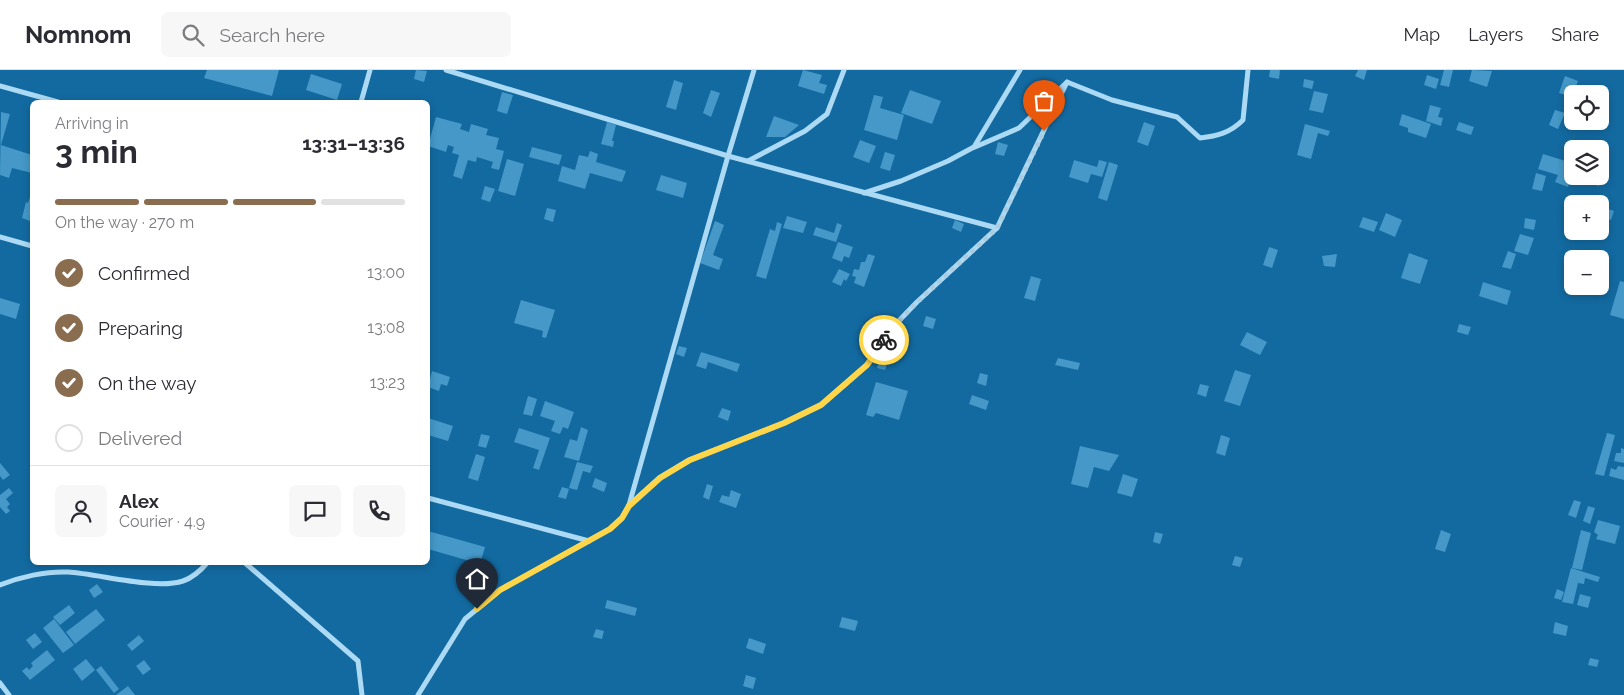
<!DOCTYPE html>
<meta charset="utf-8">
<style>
body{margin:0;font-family:Raleway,sans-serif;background:#f7f7f7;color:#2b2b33;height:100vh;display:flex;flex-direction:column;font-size:19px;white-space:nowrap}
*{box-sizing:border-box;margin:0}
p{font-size:16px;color:#7c7c81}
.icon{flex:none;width:28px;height:28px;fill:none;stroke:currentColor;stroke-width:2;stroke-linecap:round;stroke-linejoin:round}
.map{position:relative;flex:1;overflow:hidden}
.details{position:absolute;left:30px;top:30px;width:400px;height:465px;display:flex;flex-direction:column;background:#fff;border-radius:8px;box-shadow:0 2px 8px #0003}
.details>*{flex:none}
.fabs{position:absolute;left:1564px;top:15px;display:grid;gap:10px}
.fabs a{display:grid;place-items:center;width:45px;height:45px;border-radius:8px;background:#fff;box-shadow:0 2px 8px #0003;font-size:25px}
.pin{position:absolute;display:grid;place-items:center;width:42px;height:42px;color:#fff;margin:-51px -21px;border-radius:50% 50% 50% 0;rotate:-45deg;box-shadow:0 0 5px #0007}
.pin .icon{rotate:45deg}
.courier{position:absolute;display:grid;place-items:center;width:50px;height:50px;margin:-25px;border:4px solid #ffd54a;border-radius:50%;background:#fff;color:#222;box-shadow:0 1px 6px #0007}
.headline em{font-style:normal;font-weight:700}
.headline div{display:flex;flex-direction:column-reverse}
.headline{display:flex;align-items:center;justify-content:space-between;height:85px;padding:0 25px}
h1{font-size:32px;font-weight:700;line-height:38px}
.bar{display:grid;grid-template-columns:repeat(4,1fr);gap:8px 5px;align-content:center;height:60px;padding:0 25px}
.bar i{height:6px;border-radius:4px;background:#e1e1e2}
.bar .current{background:#8a6c4e}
.bar p{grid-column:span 4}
.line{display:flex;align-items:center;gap:12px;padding:0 25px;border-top:1px solid #e1e1e2}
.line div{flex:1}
.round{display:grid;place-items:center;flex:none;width:52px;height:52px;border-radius:8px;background:#f7f7f7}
ol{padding:0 25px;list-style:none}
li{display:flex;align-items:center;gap:15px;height:55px}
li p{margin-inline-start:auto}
li .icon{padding:5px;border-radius:50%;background:#8a6c4e;color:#fff;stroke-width:4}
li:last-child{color:#7c7c81}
li i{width:28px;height:28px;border:2px solid #e1e1e2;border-radius:50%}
header{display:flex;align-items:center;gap:30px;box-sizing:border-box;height:70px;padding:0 25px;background:#fff;border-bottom:1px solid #e1e1e2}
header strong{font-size:24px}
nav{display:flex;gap:28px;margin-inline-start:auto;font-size:18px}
.search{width:350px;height:45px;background:#f7f7f7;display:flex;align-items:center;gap:12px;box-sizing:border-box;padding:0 18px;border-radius:8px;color:#7c7c81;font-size:19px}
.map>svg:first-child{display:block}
.building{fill:#4598c8}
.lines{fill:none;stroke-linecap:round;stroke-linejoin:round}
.street{stroke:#acdaf4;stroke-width:5}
.done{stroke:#accbde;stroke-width:5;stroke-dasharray:0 9}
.route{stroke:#ffd54a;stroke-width:6}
</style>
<header>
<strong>Nomnom</strong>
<div class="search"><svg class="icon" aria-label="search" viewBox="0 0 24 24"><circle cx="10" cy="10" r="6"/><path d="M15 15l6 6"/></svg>Search here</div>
<nav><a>Map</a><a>Layers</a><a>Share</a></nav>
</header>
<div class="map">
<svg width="1624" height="625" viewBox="0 0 1624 625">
<rect width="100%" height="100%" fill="#136aa0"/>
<g class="building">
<path d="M207 0H279L272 26 204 8Z"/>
<path d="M416 0 427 1 424 12 414 9Z"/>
<path d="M803 0 822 5 819 13 827 15 824 24 798 16Z"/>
<path d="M1270 0H1280L1279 9 1269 7Z"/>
<path d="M1358 0H1367L1364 10 1355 6Z"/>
<path d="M1444 0H1453L1449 17 1440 15Z"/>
<path d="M1472 0 1492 1 1487 17 1469 11Z"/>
<path d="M311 4 342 14 337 30 306 20Z"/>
<path d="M1427 5 1439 9 1436 19 1424 15Z"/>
<path d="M1565 6 1578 11 1572 27 1559 23Z"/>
<path d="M1304 9 1314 11 1312 19 1303 17Z"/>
<path d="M674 10 683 13 676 40 666 37Z"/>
<path d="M711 20 720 23 711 47 703 43Z"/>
<path d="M910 20 941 31 932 54 901 43Z"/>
<path d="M1314 21 1328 24 1323 43 1309 40Z"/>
<path d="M502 22 513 25 507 44 497 41Z"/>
<path d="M874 25 883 27 880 38 904 45 897 70 864 60Z"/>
<path d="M1430 35 1441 38 1438 47 1443 48 1441 56 1426 51Z"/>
<path d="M1555 40 1565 43 1558 59 1549 55Z"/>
<path d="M1 42 10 44 1 75 32 85V103L12 98 9 108 0 105Z"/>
<path d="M1402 44 1431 54 1426 68 1408 62V58L1399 55Z"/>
<path d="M774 46 799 55 785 67H766Z"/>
<path d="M436 47 462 54 460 59 469 62 471 54 488 59 486 65 499 68 496 79 504 81 499 100 491 98 493 92 477 87 476 92 468 90 462 109 453 106 459 85 452 83 454 77 448 75 446 82 428 76Z"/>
<path d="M607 52 616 55 612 71H614L613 77 601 74Z"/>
<path d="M1144 52 1155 56 1148 76 1137 72Z"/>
<path d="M1459 52 1474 57 1471 65 1456 60Z"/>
<path d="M1305 54 1330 61 1328 66 1318 63 1311 89 1297 85Z"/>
<path d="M860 70 876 76 869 93 853 87Z"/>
<path d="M998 72 1008 75 1004 86 995 84Z"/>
<path d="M532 77 562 85 559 95 529 87Z"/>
<path d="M590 81 598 84 596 92 626 101 622 112 590 103 585 119 558 111 562 96 575 100 579 85 588 87Z"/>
<path d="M885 82 895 85 890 101 880 98Z"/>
<path d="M1543 84 1572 93V102L1568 117 1555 112 1558 105 1538 99Z"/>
<path d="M507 89 524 94 515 126 498 121Z"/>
<path d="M1074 90 1097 97 1099 90 1107 92 1102 107 1091 104 1088 113 1069 107Z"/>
<path d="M1109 92 1118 95 1107 131 1098 128Z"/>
<path d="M1536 103 1546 106 1542 121 1532 119Z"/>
<path d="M1600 103 1603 104 1599 116 1588 113 1590 106H1600Z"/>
<path d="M661 105 687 113 683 128 656 120Z"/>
<path d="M485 116 495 119 490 132 481 129Z"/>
<path d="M30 127H32L30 151 22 148 26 132 28 133Z"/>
<path d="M1602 137 1614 141 1611 150 1600 146Z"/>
<path d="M547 138 556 140 553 152 544 149Z"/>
<path d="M1386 143 1402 150 1395 167 1379 160Z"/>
<path d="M787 146 807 152 803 163 783 158Z"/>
<path d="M1363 147 1378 152 1374 162 1359 157Z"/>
<path d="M1525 148 1536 150 1534 160 1524 158Z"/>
<path d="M955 150 964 154 961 162 952 158Z"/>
<path d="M715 151 724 155 713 185 723 189 719 200 700 193Z"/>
<path d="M777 152 782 154 766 209 756 206 770 159 775 161Z"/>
<path d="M837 153 842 155 836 172 813 165 816 157 834 163Z"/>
<path d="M1520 164 1534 168 1528 185 1514 181Z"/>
<path d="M838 172 853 177 849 188 844 186 842 192 832 188Z"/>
<path d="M1269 177 1278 180 1272 198 1263 195Z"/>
<path d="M1508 181 1516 184 1511 199 1502 197Z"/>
<path d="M1409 183 1428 190 1420 214 1401 208Z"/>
<path d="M868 184 875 186 864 217 854 213 856 207 852 206 854 199 859 200 861 192H865Z"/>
<path d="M1337 184 1335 197 1324 196 1322 186Z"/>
<path d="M839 199 850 204 846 211 844 209 841 216 832 212Z"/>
<path d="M1031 206 1041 209 1035 231 1024 228Z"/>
<path d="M1620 211 1624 212V249L1610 245Z"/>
<path d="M1483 212 1511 221 1507 235 1479 226Z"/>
<path d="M0 228 20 234 16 249 0 244Z"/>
<path d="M521 230 555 240 546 268 542 267 543 261 514 253Z"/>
<path d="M926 246 936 249 933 259 923 256Z"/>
<path d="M1459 254 1471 257 1468 265 1457 262Z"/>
<path d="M1247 262 1267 272 1260 285 1240 275Z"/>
<path d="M679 276 687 278 684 287 676 284Z"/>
<path d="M884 276 898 280 894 293 888 291 885 300 877 298Z"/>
<path d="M701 282 740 294 737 302 708 292 706 299 696 296Z"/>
<path d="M1058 288 1080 293 1078 300 1055 295Z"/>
<path d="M1235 300 1251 305 1240 336 1224 331Z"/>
<path d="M432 301 450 307 447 316 441 314 439 321 428 317Z"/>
<path d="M980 303 988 305 986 316 977 313Z"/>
<path d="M876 312 908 321 899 350 876 343 873 347 866 345Z"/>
<path d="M1200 314 1209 316 1206 327 1197 324Z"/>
<path d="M972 325 989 331 986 340 969 334Z"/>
<path d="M528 326 537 329 532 346 523 344Z"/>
<path d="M545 331 574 342 568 359 563 357 560 364 551 361 555 351 540 346Z"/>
<path d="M722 338 731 341 728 351 718 347Z"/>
<path d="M428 348 453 356 448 371 428 365Z"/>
<path d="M581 357 588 360 579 391 564 387 570 369 577 371Z"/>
<path d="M519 358 550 368 539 400 533 398 539 380 514 372Z"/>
<path d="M1607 363 1615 365 1604 406 1595 404Z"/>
<path d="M481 364 490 366 486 378 478 376Z"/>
<path d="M1221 365 1230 368 1225 386 1216 383Z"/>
<path d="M1080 376 1119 385 1109 401 1094 397 1088 418 1071 414Z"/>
<path d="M1621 378 1624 379V393L1614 391 1616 383H1621Z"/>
<path d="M476 384 485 387 478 411 468 408Z"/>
<path d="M577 392 593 396 590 403 583 401 577 420 569 418Z"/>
<path d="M0 393 10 405 3 410 0 406Z"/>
<path d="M1618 396 1624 397V410L1609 406 1611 398 1616 400Z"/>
<path d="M1123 404 1138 409 1132 427 1117 423Z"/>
<path d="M595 408 607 413 604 422 592 417Z"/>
<path d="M707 414 713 416 709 430 703 427Z"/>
<path d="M562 417 569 419 566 429 558 427Z"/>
<path d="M9 418 13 423 6 429 10 434 7 437 10 441 6 444 0 437V425Z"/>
<path d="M731 420 741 424 736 438 719 432 722 425 729 427Z"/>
<path d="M1574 430 1581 432 1576 448 1568 445Z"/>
<path d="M1588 436 1595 438 1590 454 1583 451Z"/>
<path d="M1598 450 1620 456 1615 474 1596 469 1598 465 1594 462Z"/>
<path d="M1441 460 1451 464 1445 482 1435 479Z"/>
<path d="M1581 460 1591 463 1582 500 1572 498Z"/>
<path d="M428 461 485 477 480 494 428 479Z"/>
<path d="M1155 462 1163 464 1160 474 1153 472Z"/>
<path d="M1235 486 1243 488 1240 497 1232 495Z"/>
<path d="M1571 498 1600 507 1598 512 1585 508 1584 514 1578 513 1573 534 1562 532Z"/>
<path d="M97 514 103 522 94 528 89 520Z"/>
<path d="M1557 519 1564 522 1561 530 1554 528Z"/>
<path d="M1580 524 1591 527 1588 538 1577 535Z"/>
<path d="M607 530 637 538 635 546 605 538Z"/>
<path d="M69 535 75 543 60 555 53 547Z"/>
<path d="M96 539 105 550 75 574 66 562Z"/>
<path d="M842 547 858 551 855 561 839 557Z"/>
<path d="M54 549 74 575 63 583 43 558Z"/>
<path d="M1555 552 1568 556 1566 566 1553 563Z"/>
<path d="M596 559 604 561 602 569 593 567Z"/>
<path d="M35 563 42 572 33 579 26 570Z"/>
<path d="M139 565 144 571 132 581 127 575Z"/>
<path d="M749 568 766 574 763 584 746 578Z"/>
<path d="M47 580 55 590 30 610 22 601 27 597 29 600 33 596 31 593Z"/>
<path d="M1590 588 1599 590 1597 597 1588 595Z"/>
<path d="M86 589 95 600 82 611 73 599Z"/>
<path d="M144 590 151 599 143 605 136 596Z"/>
<path d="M101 596 119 619 114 623 96 600Z"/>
<path d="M746 605 756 608 753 619 743 616Z"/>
<path d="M128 616 135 625H116Z"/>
</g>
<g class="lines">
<g class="street">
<path d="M446 0 728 86 997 158"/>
<path d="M1067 12 1112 30 1177 47 1200 68C1217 66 1230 63 1243 50L1248 0"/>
<path d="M0 16 58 32"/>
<path d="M361 32 370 0"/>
<path d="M975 77 1019 58 1065 14"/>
<path d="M748 91 805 61 827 44 844 0"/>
<path d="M864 123 901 111 948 91 974 77 1020 0"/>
<path d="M0 167 32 176"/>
<path d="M428 428 589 471"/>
<path d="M629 435 659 408 689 390 784 353 821 335 867 295 891 259 917 232 997 158 1067 12"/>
<path d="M244 492 358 591 362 625"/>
<path d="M0 515C20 507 46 501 68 502 100 504 155 520 183 511 192 508 202 499 208 492"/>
<path d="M0 613 9 625"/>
<path d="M418 625 465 549 500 520 610 459 622 448 629 435 728 86 754 0"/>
</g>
</g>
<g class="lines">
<path class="done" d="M884 270 891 259 917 232 997 158 1044 61"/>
<path class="route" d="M477 539 500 520 610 459 622 448 629 436 660 408 690 390 784 353 821 335 867 295 884 270"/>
</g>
</svg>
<div class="fabs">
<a><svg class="icon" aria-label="locate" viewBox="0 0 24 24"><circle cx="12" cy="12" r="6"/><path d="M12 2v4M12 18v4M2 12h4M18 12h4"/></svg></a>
<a><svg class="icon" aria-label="layers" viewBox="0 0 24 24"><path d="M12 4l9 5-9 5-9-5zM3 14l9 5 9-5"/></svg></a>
<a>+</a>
<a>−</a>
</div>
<div class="pin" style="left:1044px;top:61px;background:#ea580c"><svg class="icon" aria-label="bag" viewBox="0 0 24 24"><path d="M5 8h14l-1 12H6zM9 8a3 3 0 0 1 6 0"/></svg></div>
<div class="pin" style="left:477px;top:539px;background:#1f2937"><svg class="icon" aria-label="home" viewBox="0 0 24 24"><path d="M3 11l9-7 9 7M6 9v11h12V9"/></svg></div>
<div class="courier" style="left:884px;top:270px"><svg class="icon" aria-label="bike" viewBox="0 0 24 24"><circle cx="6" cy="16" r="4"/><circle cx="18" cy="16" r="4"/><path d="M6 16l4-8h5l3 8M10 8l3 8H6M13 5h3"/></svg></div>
<section class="details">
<div class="headline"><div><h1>3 min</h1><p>Arriving in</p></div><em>13:31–13:36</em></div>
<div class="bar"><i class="current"></i><i class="current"></i><i class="current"></i><i></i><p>On the way · 270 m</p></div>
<ol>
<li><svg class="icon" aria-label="check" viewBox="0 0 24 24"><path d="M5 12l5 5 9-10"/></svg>Confirmed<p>13:00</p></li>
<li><svg class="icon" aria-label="check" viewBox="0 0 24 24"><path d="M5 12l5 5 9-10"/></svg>Preparing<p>13:08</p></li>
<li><svg class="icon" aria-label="check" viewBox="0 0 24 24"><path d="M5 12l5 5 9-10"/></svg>On the way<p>13:23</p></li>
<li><i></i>Delivered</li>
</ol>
<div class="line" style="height:90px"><a class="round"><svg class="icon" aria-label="person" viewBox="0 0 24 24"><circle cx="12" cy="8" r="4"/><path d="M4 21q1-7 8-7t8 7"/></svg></a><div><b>Alex</b><p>Courier · 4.9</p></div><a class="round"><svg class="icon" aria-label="chat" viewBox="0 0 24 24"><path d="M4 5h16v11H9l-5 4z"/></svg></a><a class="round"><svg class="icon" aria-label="phone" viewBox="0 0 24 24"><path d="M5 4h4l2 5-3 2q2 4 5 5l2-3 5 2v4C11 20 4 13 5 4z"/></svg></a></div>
</section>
</div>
